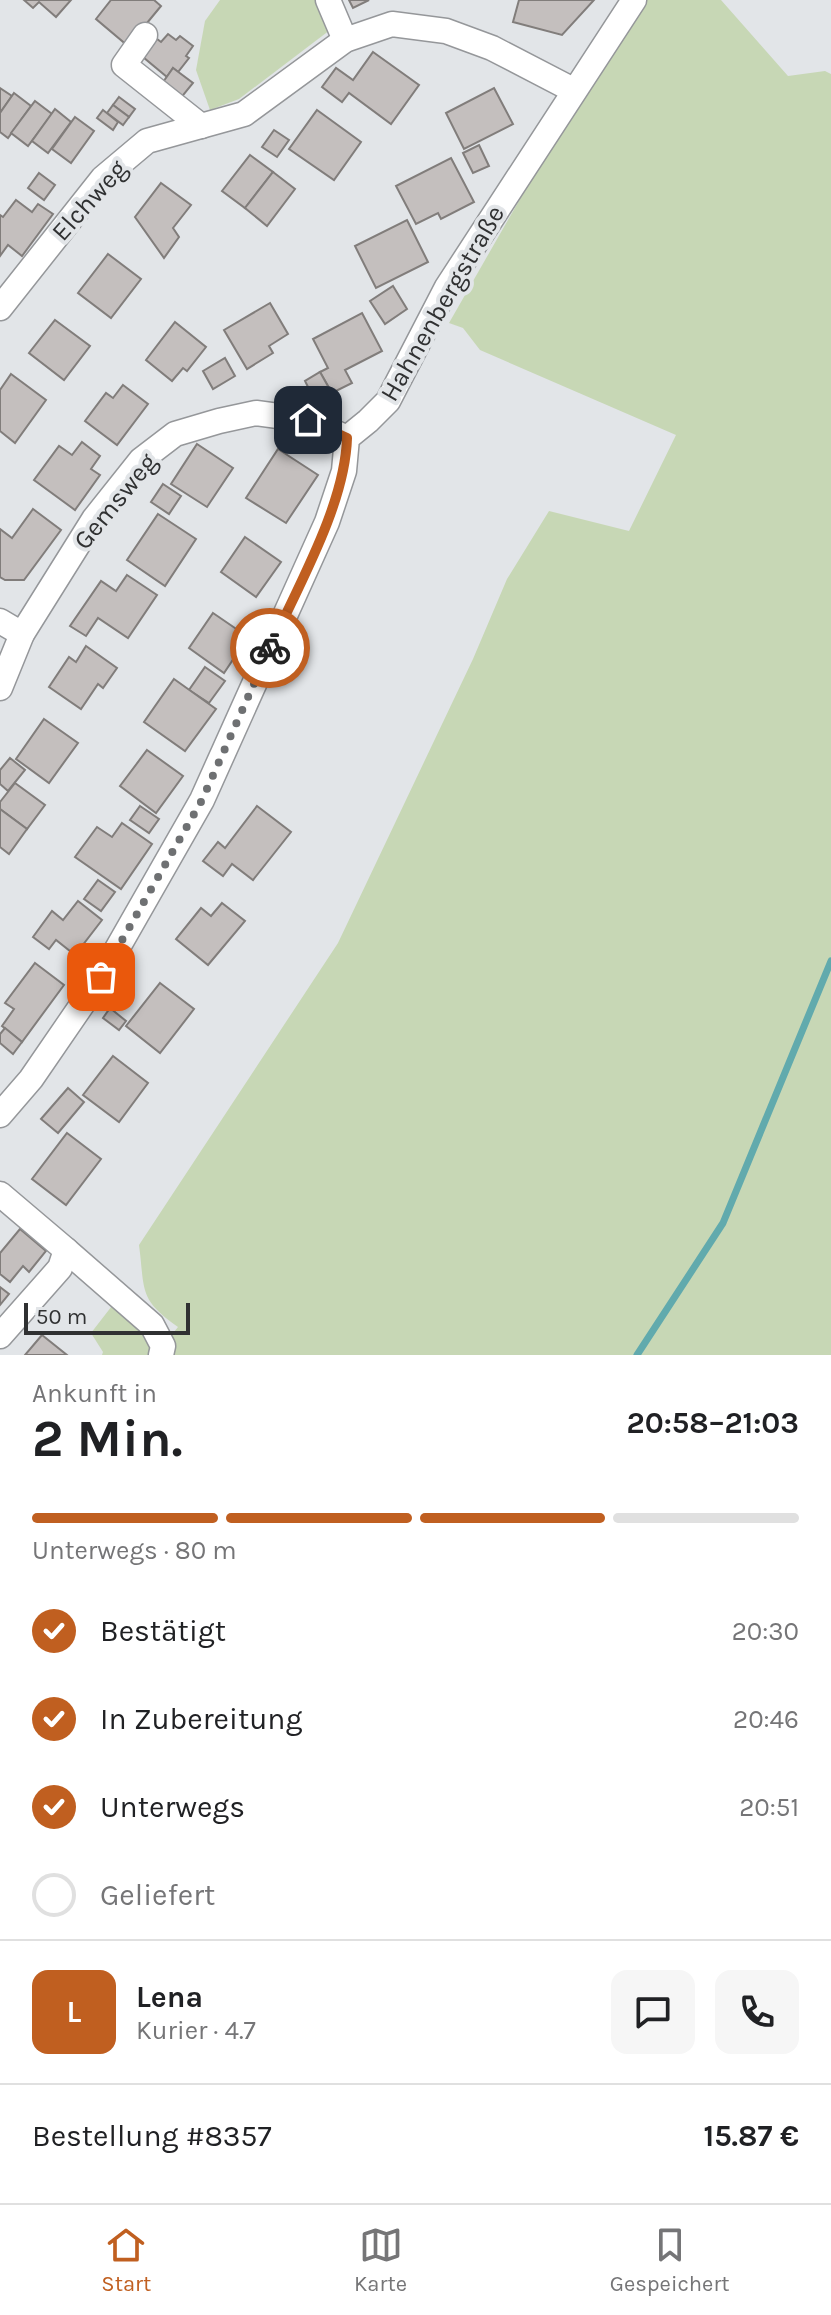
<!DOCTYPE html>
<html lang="de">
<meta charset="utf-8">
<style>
body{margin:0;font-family:Karla,sans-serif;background:#f6f6f6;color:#202124;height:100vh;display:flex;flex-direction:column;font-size:30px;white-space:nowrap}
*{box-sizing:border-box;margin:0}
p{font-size:26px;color:#757577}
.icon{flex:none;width:44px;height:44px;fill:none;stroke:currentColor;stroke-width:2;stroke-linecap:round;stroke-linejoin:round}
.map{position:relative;height:1355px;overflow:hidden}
.drawer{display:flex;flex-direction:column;background:#fff;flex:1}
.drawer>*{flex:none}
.scale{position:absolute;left:24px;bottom:20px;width:166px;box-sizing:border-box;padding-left:8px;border:4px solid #303132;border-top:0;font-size:22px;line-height:28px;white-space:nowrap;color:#303132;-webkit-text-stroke:6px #e2e5e8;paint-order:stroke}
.pin{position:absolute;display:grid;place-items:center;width:68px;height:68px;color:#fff;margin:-34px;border-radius:16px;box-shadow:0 4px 12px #0006}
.courier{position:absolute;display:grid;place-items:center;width:80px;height:80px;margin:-40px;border:6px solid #c05f20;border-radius:50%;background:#fff;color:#222;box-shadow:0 2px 10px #0007}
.overview em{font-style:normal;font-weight:700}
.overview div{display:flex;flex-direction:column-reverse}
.overview{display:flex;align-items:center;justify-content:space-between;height:136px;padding:0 32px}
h1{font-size:52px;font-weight:700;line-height:60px}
.bar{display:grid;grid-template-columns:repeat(4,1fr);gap:12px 8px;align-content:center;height:96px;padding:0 32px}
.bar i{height:10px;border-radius:6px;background:#e0e0e0}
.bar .selected{background:#c05f20}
.bar p{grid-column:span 4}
.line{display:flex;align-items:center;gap:20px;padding:0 32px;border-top:2px solid #e0e0e0}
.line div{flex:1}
.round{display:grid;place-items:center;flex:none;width:84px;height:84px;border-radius:16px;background:#f6f6f6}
ol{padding:0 32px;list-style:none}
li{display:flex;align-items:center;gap:24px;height:88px}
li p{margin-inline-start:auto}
li .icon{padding:8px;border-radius:50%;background:#c05f20;color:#fff;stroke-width:4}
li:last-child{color:#757577}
li i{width:44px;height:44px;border:4px solid #e0e0e0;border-radius:50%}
.dock{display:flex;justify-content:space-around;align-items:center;height:112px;border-top:2px solid #e0e0e0;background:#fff;font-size:22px;color:#757577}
.dock a{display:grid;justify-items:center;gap:4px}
.dock .selected{color:#c05f20}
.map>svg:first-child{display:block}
.green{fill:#c7d7b5}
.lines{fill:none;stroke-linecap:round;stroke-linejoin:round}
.stream{stroke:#61aaad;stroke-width:7}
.building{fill:#c4bfbe;stroke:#817d7b;stroke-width:2}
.minor-casing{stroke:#95979a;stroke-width:27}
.minor{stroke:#fff;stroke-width:24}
.done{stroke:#6e7072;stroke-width:8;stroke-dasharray:0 14.4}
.route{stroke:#c05f20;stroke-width:10}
.labels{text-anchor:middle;stroke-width:8;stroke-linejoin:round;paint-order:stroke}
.street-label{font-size:26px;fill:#303132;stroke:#e2e5e8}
</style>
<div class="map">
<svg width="831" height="1355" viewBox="0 0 831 1355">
<rect width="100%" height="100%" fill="#e2e5e8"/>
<g class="green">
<path d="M220 0H317L330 30 239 99 210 110 196 70 205 21Z"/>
<path d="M646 0H721L788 76 825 71 831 74V1355H172L169 1338 178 1327C138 1299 145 1290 139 1245L338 943 473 659 507 579 549 511 629 531 676 435 480 350 463 328 449 323 579 96Z"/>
<path d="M115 1302 146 1327 155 1355H102L103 1352 91 1333Z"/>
</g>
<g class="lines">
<path class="stream" d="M637 1355 723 1223 831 961"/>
</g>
<g class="building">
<path d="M24 0H71L56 17 39 2 33 8Z"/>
<path d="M111 0H154L161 6 128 46 96 19Z"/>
<path d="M349 0H369L353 8Z"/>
<path d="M519 0H594L562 35 513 22Z"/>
<path d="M168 34 176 40 180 36 193 46 186 56 189 58 178 72 173 68 167 77 143 57 157 39 161 42Z"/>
<path d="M373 52 419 85 391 124 349 93 342 102 322 87 336 68 353 80Z"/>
<path d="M173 68 193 83 180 99 161 85Z"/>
<path d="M0 88 12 96 0 113Z"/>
<path d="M494 88 513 124 464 149 446 113Z"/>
<path d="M14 93 31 106 8 138 0 132V113Z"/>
<path d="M119 97 135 109 129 117 113 105Z"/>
<path d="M35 101 52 114 28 146 11 133Z"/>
<path d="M113 105 129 117 123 125 107 113Z"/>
<path d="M55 109 71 122 48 153 32 141Z"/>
<path d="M103 110 118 122 113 130 97 118Z"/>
<path d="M317 110 361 142 334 180 289 149Z"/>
<path d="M75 117 94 131 71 163 52 149Z"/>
<path d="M274 130 289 140 277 157 262 147Z"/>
<path d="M479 145 489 166 473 173 463 153Z"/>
<path d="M250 155 273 172 245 208 222 191Z"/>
<path d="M451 158 474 202 441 219 438 213 416 224 396 186Z"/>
<path d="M273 172 295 189 267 226 245 208Z"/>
<path d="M39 173 55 185 44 200 28 188Z"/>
<path d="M161 183 191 205 173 228 179 237 164 258 135 217Z"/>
<path d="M16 200 32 212 38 204 53 214 22 256 8 245 0 256V215L3 217Z"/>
<path d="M407 220 428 262 376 288 355 246Z"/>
<path d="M108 254 141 279 111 318 78 293Z"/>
<path d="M393 286 407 309 385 324 370 301Z"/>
<path d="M270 303 288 334 269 346 273 353 247 369 224 330Z"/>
<path d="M362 313 382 351 345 370 352 383 332 393 320 372 328 368 313 339Z"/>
<path d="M55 320 90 346 64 380 29 353Z"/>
<path d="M175 322 206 347 187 371 183 368 172 381 146 360Z"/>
<path d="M225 358 235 376 213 389 203 371Z"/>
<path d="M320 372 329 388 313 397 305 381Z"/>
<path d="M11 374 46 400 15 443 0 431V390Z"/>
<path d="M123 385 148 404 117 445 85 421 106 393 113 398Z"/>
<path d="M82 442 100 456 91 469 100 475 75 510 34 480 59 446 72 455Z"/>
<path d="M197 444 233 468 207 507 171 484Z"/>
<path d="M278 449 318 475 286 523 246 498Z"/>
<path d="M163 484 181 496 169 514 151 502Z"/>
<path d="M33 509 61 530 24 580H5L0 577V529L12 538Z"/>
<path d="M158 514 196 539 165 586 127 560Z"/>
<path d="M245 537 281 562 256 597 221 572Z"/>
<path d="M127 575 157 595 128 638 98 618 86 636 70 626 101 581 116 591Z"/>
<path d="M213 613 248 637 224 673 189 648Z"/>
<path d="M86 646 117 668 103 688 98 684 81 709 49 687 69 657 76 662Z"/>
<path d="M205 667 225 681 209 703 189 690Z"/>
<path d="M174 679 216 709 185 751 144 722Z"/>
<path d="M44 719 78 743 49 783 16 759Z"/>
<path d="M147 750 183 776 156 813 120 786Z"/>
<path d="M10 758 25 770 8 791 0 784V770Z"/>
<path d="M15 783 45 805 27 829 0 809V802Z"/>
<path d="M140 806 159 819 149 833 130 820Z"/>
<path d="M257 806 291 832 253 880 232 864 223 876 203 861 218 842 225 848Z"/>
<path d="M0 809 27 829 9 854 0 847Z"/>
<path d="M122 823 152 844 121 889 75 857 97 827 112 837Z"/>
<path d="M98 880 115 892 101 911 84 899Z"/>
<path d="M78 901 102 920 75 955 56 940 49 949 33 937 52 911 63 920Z"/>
<path d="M222 903 245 921 208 965 176 939 201 908 211 916Z"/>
<path d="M35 963 64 985 22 1042 2 1026 14 1009 5 1003Z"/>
<path d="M160 983 194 1009 160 1053 126 1026Z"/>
<path d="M110 1008 126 1021 119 1030 103 1018Z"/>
<path d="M5 1028 22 1042 13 1054 0 1043V1034Z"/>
<path d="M113 1056 148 1083 119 1122 83 1095Z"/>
<path d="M68 1088 84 1102 58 1133 41 1119Z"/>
<path d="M67 1133 101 1159 66 1205 32 1179Z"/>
<path d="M20 1229 46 1251 29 1272 23 1266 10 1282 0 1274V1253Z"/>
<path d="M0 1287 9 1294 0 1305Z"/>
<path d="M42 1335 67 1355H25Z"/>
</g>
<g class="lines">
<defs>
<g id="minor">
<path d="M328 0 345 40"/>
<path d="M145 35 124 65 201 126"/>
<path d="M0 308 103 178 147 141 244 114 345 40 392 24 446 31 492 48 573 90"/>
<path d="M0 621 22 634"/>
<path d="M0 688 22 634 94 519 141 460 175 434 219 421 256 413 308 420 347 438"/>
<path d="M0 1115 31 1079 101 977 202 800 327 522 344 471 347 438 368 421 388 401 447 287 634 0"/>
<path d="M0 1194 66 1250 60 1268 0 1336"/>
<path d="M66 1250 152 1325 163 1346 161 1355"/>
</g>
</defs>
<use href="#minor" class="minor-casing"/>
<use href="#minor" class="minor"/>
</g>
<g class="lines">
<path class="done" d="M101 977 202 800 270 648"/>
<path class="route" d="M270 648C298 586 345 505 347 438L308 420"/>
</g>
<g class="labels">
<g class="street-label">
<text transform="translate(89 200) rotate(-48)" y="9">Elchweg</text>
<text transform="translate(442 303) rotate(-60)" y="9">Hahnenbergstraße</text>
<text transform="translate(115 501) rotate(-51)" y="9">Gemsweg</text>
</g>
</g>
</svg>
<div class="scale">50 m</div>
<div class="pin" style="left:101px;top:977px;background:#ea580c"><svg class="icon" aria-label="bag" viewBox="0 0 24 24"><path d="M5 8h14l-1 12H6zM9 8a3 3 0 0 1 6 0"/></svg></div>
<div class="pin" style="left:308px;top:420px;background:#1f2937"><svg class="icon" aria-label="home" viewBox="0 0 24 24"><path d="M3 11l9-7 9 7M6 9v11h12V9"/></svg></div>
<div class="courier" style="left:270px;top:648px"><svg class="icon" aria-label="bike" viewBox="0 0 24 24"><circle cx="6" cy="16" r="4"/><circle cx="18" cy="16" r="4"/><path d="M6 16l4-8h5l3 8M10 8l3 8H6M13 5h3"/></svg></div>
</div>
<section class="drawer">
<div class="overview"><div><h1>2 Min.</h1><p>Ankunft in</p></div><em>20:58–21:03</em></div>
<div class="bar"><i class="selected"></i><i class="selected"></i><i class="selected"></i><i></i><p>Unterwegs · 80 m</p></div>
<ol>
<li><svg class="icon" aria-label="check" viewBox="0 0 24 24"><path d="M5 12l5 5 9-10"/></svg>Bestätigt<p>20:30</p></li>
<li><svg class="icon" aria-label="check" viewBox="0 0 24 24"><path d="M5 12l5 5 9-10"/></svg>In Zubereitung<p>20:46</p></li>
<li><svg class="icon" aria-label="check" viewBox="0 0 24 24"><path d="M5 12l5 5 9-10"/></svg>Unterwegs<p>20:51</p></li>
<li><i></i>Geliefert</li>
</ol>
<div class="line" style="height:144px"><b class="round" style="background:#c05f20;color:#fff">L</b><div><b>Lena</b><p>Kurier · 4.7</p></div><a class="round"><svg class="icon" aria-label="chat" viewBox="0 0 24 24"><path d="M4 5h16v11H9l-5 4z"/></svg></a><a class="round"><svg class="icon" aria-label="phone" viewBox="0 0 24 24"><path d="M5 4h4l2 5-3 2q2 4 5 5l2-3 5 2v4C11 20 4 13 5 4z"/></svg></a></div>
<div class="line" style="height:104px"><div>Bestellung #8357</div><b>15.87 €</b></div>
</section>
<nav class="dock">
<a class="selected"><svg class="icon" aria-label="home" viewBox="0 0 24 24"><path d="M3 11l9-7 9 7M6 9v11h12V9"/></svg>Start</a>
<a><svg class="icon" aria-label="map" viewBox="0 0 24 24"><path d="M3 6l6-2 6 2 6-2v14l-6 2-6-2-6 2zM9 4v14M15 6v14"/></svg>Karte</a>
<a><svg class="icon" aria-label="saved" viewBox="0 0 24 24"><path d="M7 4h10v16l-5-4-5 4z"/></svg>Gespeichert</a>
</nav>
